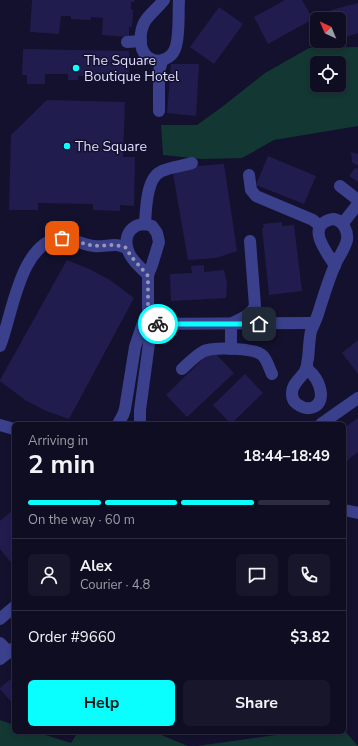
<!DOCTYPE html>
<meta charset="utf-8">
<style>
body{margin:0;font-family:"Nunito Sans",sans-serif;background:#17162a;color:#f1f3f6;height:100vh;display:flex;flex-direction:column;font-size:15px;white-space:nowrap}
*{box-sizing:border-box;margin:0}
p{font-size:13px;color:#9b9ca5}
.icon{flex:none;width:22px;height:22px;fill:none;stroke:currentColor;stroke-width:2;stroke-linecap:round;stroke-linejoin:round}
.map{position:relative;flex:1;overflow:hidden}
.sheet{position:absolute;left:12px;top:422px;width:334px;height:312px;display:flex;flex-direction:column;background:#0e0d22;border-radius:6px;box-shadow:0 2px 6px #0003,0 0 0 1px #2e2d40}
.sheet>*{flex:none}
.needle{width:26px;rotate:316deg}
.buttons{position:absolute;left:310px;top:12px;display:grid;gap:8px}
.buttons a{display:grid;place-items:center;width:36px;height:36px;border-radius:6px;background:#0e0d22;box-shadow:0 2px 6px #0003,0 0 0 1px #2e2d40;font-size:20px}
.pin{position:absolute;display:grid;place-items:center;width:34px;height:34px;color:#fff;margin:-17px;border-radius:8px;box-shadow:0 2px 6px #0006}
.courier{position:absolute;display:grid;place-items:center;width:40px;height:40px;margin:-20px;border:3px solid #09fffe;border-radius:50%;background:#fff;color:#222;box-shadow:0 1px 5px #0007}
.summary em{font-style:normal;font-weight:700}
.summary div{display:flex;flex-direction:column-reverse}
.summary{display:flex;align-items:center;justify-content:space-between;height:68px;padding:0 16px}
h1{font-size:26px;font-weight:700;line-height:30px}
.bar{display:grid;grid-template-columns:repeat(4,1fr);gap:6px 4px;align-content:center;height:48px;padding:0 16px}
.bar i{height:5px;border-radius:3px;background:#2e2d40}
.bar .on{background:#09fffe}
.bar p{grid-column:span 4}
.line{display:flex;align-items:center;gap:10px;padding:0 16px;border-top:1px solid #2e2d40}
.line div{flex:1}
.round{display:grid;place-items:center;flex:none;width:42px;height:42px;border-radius:6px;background:#17162a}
.cta{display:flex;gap:8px;margin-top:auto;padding:8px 16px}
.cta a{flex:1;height:46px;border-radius:6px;background:#09fffe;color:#111;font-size:16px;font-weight:700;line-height:46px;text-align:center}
.cta a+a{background:#17162a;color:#f1f3f6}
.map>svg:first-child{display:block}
.green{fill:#133732;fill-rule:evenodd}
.building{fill:#211c4e}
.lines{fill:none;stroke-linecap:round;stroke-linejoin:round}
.minor{stroke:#3b408d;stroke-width:12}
.done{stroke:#9696b6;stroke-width:4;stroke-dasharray:0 7.2}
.route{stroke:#09fffe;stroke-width:5}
.poi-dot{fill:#09fffe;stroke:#13112d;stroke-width:1.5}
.labels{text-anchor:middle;stroke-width:3;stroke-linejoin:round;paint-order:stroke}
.poi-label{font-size:14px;fill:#ddf;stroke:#13112d;text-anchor:start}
</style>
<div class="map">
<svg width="358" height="746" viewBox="0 0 358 746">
<rect width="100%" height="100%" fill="#13112d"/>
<g class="green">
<path d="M358 47V126L274 140 242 158 202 159 163 155 161 125H197L222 107 265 73 309 48ZM317 63H339V85H317Z"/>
<path d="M0 720 14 725V732H36L71 743 78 732H154L188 746H0Z"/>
<path d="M344 730 358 746H197L298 732H344Z"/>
</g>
<g class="building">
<path d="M32 0H134V2H131V10H133L132 27H129V37L102 35 103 18 91 17V20L71 19V16H61L59 34 30 32Z"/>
<path d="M285 0H302L313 19 268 44 254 17Z"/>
<path d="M358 3V33L340 39 339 19H334L331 10Z"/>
<path d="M219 7 243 24 214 64 190 47Z"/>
<path d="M23 49 129 51V77L78 76V80H68V74H45V84H27V75H22Z"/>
<path d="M171 64H199L196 116 167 113Z"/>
<path d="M47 100 125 102 123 157H135L134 206 120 205V211L93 210V204L38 203V210H9L11 135Z"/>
<path d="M351 152 358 154V166L352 162Z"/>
<path d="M268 156 316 176 304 204 256 185Z"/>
<path d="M224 164 237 251 216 258 188 260 173 174 198 166Z"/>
<path d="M358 167V182L349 176 355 168 357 169Z"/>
<path d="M282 222V226L294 225 302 291 269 295 262 228H264L263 224Z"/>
<path d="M67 260 89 269 110 280 134 298 69 419 46 411 25 400 0 381V380Z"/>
<path d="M204 265V272L224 270 227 284 226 298 171 301 170 274 192 273 191 266Z"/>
<path d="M358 340V374L342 353Z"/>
<path d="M212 350 234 373 187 417 166 395Z"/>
<path d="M245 374 263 393 231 424 213 405Z"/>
<path d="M358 418V452L350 458 344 465V428Z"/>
<path d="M14 509V566L0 549V521Z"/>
<path d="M14 676V705L0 689V688Z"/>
</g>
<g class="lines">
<g class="minor">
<path d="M164 0C158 8 148 15 144 23 139 34 138 53 151 59 156 61 160 62 165 59 170 57 173 54 175 49 180 37 178 14 179 0"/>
<path d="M127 42 141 41"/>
<path d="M159 111V71L162 61"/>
<path d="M249 175 251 190 256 196 313 220 320 226"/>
<path d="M340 186 358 200"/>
<path d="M343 223 358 204"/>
<path d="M145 224C146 210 146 177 162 171 171 167 183 166 192 163"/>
<path d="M143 324 314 323"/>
<path d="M0 346C12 317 20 240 62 238 73 238 83 245 94 246 101 247 108 245 115 245 120 245 123 247 127 248"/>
<path d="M231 349V324C241 318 249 317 255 306L250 241"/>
<path d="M306 368C314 374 320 383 321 394 321 408 308 412 297 404 294 402 292 398 292 394 291 383 303 377 307 368 307 365 307 361 308 359 309 350 309 340 311 331 313 326 316 320 318 314 323 298 328 281 335 265 338 257 345 249 347 240 348 232 344 221 334 219 331 219 326 221 323 223 310 233 329 255 335 266"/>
<path d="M182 369C189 363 196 355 204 351 215 347 254 348 262 355 267 359 269 368 272 374"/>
<path d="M118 424 123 415 125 409 135 347 145 317"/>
<path d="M140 424V410L150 336 148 310V275L152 265 159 242 157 233 152 226C135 219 122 234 128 250 130 259 142 269 148 275"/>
<path d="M321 424 358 398"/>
<path d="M0 425 14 429"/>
<path d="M344 510 358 513"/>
<path d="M0 619 14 607"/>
<path d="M0 643 9 652"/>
<path d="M0 659 14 648"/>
</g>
</g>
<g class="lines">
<path class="done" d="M62 238 71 240 94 246 113 245 121 246 127 248 130 255 148 276V310L150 324H158"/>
<path class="route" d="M158 324H259"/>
</g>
<g class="poi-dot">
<circle cx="76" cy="68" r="4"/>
<circle cx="67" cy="146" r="4"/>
</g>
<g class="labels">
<g class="poi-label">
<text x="84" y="65">The Square<tspan x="84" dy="16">Boutique Hotel</tspan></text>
<text x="75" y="151">The Square</text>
</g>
</g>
</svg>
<div class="buttons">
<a><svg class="needle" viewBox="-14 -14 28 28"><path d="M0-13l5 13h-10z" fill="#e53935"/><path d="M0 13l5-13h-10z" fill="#9b9ca5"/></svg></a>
<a><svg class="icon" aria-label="locate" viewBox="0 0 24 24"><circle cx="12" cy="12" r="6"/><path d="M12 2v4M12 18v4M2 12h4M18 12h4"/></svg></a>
</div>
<div class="pin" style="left:62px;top:238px;background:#ea580c"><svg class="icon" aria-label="bag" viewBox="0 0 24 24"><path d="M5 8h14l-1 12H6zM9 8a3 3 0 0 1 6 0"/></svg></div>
<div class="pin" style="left:259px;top:324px;background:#1f2937"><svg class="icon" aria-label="home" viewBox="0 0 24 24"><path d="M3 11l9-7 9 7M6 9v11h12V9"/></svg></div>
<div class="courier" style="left:158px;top:324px"><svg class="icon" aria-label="bike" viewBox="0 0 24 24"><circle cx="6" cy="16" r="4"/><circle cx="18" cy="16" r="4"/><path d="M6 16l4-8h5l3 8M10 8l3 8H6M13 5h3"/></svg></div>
<section class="sheet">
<div class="summary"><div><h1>2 min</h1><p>Arriving in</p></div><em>18:44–18:49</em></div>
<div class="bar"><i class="on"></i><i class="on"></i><i class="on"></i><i></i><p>On the way · 60 m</p></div>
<div class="line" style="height:72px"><a class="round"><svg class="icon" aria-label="person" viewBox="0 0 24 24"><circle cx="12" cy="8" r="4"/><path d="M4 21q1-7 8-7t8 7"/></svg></a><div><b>Alex</b><p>Courier · 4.8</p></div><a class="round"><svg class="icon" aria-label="chat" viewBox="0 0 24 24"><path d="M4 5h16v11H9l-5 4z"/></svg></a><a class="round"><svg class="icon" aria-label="phone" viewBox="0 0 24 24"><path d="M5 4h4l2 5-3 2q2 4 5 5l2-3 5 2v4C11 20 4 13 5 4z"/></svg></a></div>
<div class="line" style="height:52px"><div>Order #9660</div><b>$3.82</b></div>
<div class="cta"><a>Help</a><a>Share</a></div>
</section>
</div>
